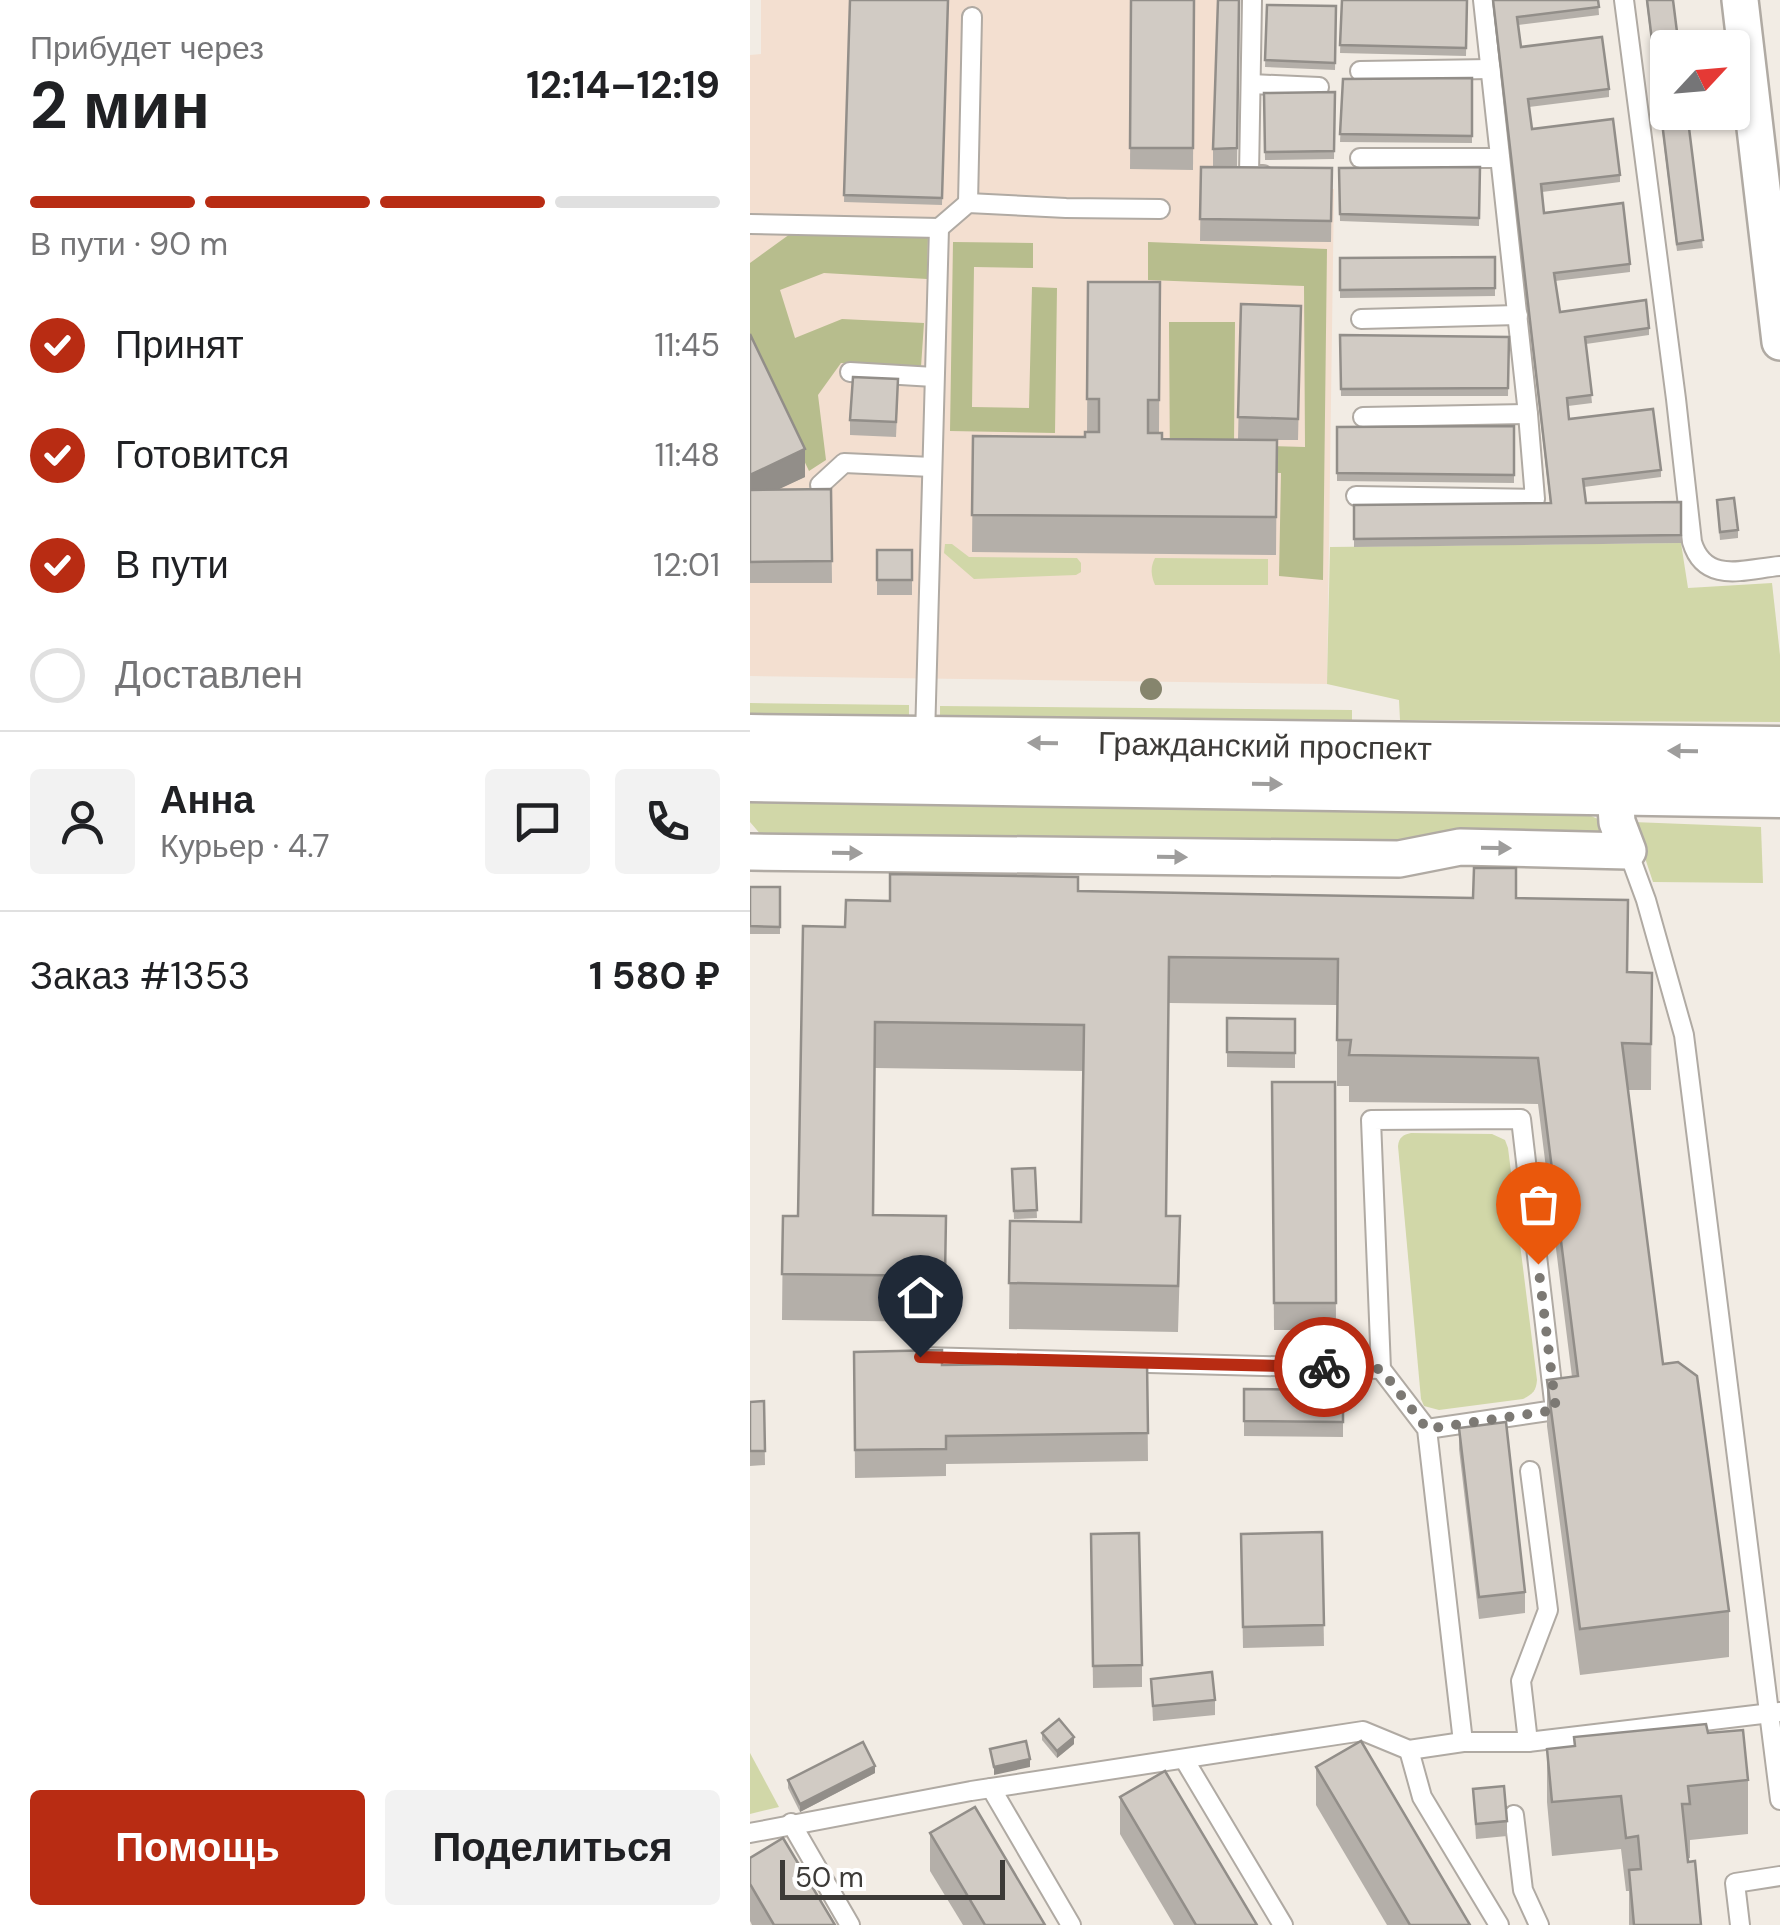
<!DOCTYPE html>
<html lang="ru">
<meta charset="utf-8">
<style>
body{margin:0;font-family:"DM Sans",sans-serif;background:#f2f2f2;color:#202124;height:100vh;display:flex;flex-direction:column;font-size:38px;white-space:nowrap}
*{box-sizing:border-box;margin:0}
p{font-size:32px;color:#757577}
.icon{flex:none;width:55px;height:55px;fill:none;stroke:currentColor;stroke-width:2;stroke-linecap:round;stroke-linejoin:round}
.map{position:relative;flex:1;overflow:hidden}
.drawer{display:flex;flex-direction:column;background:#fff;width:750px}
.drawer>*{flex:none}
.needle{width:65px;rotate:64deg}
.fabs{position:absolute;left:900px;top:30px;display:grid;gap:20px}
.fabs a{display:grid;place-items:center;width:100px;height:100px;border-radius:10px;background:#fff;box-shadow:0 2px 8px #0004;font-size:50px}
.scale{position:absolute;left:30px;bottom:25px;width:225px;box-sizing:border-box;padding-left:10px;border:5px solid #3d3b38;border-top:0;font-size:28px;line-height:35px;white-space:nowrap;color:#3d3b38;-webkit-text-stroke:8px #fff;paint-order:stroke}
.pin{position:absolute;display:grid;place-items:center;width:85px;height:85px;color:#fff;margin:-102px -42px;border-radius:50% 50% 50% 0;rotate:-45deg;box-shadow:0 0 10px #0007}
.pin .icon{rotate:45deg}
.courier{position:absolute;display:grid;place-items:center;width:100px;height:100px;margin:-50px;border:8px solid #b82c13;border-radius:50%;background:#fff;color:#222;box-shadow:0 2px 12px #0007}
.overview em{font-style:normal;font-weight:700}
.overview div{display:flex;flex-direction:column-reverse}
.overview{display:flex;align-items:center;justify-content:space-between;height:170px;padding:0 30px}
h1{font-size:65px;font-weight:700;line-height:75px}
.bar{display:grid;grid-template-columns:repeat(4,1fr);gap:15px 10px;align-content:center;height:120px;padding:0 30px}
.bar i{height:12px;border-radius:8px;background:#e0e0e0}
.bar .selected{background:#b82c13}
.bar p{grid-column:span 4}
.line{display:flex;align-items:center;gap:25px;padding:0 30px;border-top:2px solid #e0e0e0}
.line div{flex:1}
.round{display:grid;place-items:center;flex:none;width:105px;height:105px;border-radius:10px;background:#f2f2f2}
ol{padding:0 30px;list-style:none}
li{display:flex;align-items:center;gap:30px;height:110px}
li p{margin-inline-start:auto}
li .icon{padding:10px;border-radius:50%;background:#b82c13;color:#fff;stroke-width:4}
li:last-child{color:#757577}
li i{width:55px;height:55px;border:5px solid #e0e0e0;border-radius:50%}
.primary-button{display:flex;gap:20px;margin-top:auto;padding:20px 30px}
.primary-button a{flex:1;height:115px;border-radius:10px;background:#b82c13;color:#fff;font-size:40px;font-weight:700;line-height:115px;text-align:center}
.primary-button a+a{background:#f2f2f2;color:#202124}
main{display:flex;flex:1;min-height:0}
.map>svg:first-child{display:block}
.education{fill:#f3dfd0}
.green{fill:#d1d7a8}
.forest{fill:#b7bd8d}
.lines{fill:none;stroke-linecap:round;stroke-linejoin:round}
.service-casing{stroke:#b0aaa3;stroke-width:22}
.minor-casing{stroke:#b0aaa3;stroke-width:40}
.secondary-casing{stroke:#b0aaa3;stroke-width:55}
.service{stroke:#fff;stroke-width:18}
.minor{stroke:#fff;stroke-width:35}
.secondary{stroke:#fff;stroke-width:50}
.tree{fill:#86856d}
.wall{fill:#b4afa9}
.shaded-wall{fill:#928e89}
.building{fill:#d1cbc4;stroke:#928e89;stroke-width:2.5}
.oneway{fill:#9e9d9c}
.done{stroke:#7c7974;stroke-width:10;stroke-dasharray:0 18}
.route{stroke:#b82c13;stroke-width:12}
.labels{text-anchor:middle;stroke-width:8;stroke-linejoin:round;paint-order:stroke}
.street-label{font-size:32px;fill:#3d3b38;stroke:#fff}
</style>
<main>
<section class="drawer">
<div class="overview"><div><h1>2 мин</h1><p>Прибудет через</p></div><em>12:14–12:19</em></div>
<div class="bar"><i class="selected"></i><i class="selected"></i><i class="selected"></i><i></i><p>В пути · 90 m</p></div>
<ol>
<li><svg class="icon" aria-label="check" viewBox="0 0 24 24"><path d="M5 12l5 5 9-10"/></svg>Принят<p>11:45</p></li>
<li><svg class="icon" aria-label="check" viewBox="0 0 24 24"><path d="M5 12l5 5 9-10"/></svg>Готовится<p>11:48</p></li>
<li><svg class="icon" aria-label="check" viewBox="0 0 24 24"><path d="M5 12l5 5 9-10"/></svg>В пути<p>12:01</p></li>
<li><i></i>Доставлен</li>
</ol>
<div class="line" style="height:180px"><a class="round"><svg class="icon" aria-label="person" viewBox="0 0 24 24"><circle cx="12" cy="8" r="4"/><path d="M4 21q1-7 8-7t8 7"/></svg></a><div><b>Анна</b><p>Курьер · 4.7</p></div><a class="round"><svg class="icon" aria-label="chat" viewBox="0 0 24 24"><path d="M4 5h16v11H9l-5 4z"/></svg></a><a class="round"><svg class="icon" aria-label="phone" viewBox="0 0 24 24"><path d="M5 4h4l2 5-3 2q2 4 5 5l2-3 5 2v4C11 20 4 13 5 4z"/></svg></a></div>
<div class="line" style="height:130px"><div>Заказ #1353</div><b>1 580 ₽</b></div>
<div class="primary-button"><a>Помощь</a><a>Поделиться</a></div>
</section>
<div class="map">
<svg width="1030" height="1925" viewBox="0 0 1030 1925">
<rect width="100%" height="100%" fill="#f2ece4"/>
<path class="education" d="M11 0H469L463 188 584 189 577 684 0 676V55L11 54Z"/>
<g class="green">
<path d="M931 543 938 588 1022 583 1030 655V722L650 720 649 700 577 684 580 547Z"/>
<path d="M195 544H202L219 557 327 558 331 563V572L326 575 224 579 194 553Z"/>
<path d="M405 558 518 559V585H405C401 575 400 568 405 558Z"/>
<path d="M0 703 159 705V723L0 721Z"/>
<path d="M190 706 602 710V728L190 724Z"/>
<path d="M0 792 744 802 810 814 841 816 848 819 851 827 849 834 646 844 12 836 0 822Z"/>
<path d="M883 822 1011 827 1013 883 903 882Z"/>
<path d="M661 1133 742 1134 755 1140 758 1148 787 1380C786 1391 783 1394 773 1399L689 1410 674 1406 671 1399 648 1146C649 1137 653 1135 661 1133Z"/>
<path d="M0 1753 29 1807 0 1814Z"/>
</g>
<g class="forest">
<path d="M40 234 178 236 177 279 74 273 30 290 45 338 92 319 174 323 171 367 91 363 68 395 76 460 59 471 0 347V263Z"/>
<path d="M203 242 283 243V268L224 267 222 407 279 408 282 287 307 288 305 433 200 431Z"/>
<path d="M398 242 577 249 573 580 529 576 531 473 420 470 419 322H485L484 445 555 447 554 286 398 280Z"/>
</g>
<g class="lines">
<defs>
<g id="service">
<path d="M502 0 499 175H513"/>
<path d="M874 0 926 399 942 542C955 585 995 569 1030 566"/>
<path d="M610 71 741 69"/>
<path d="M501 84 569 87"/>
<path d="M610 158H750"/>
<path d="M218 203 222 17"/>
<path d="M0 224 189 228 218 203 316 208 410 209"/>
<path d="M611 319 768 315"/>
<path d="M100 372 184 377"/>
<path d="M613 417 778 414"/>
<path d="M70 485 94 463 182 467"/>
<path d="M606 496 785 499 778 414 733 0"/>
<path d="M175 737 189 228"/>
<path d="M878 851 896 900 934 1035 1030 1800"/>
<path d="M172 1357 631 1369"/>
<path d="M677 1429 805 1410 771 1119 621 1120 631 1369 677 1429 713 1742"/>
<path d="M778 1742 771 1681 798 1610 780 1471"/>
<path d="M659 1750 672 1797 749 1925"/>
<path d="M434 1759 533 1925"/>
<path d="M241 1788 321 1925"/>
<path d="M764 1815 773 1890 789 1925"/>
<path d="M41 1823 100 1925"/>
<path d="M0 1833 221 1791 613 1731 659 1750 713 1742H778L1030 1712"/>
<path d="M990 1925 985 1883 1030 1876"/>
</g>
<g id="minor">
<path d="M990 0 1030 342"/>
<path d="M0 852 649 859 710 847 878 851 867 822 865 790"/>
</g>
<g id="secondary">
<path d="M0 740 1030 752"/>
<path d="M0 776 1030 792"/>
</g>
</defs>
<use href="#service" class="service-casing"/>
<use href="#minor" class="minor-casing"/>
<use href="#secondary" class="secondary-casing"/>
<use href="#service" class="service"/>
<use href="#minor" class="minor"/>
<use href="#secondary" class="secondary"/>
</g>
<circle class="tree" cx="401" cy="689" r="11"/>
<g class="wall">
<path d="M100 0H198L192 205 94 202Z"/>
<path d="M381 0H444L443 170 380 169Z"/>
<path d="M489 0 487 167 582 168 581 242 450 241 451 167H463V149Z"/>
<path d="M592 0H717L716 56 590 53Z"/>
<path d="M742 0H848L849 15 768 25 771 47 859 89V97L779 107 782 129 870 175V182L792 192 794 213 880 264V272L805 281 810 312 899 328V335L836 344 842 403 818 406 819 419 911 470V477L834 487 836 503 931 502V543L604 547V505L800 503Z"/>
<path d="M896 0H923L953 248 927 251Z"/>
<path d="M517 5 586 6 585 70 515 67Z"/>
<path d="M722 78V143L590 142 593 79Z"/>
<path d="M585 92 584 159 515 160 514 93Z"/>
<path d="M730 167 729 226 590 221 589 168Z"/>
<path d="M745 257V296L590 298V258Z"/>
<path d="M338 282H410L409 433 412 439 522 440 488 439 491 304 551 306 548 440H527L526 555 222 552 223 436 335 437 337 432Z"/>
<path d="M0 334 55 477 28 489H81L82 583H0Z"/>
<path d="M590 335 759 337 758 396H591Z"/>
<path d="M148 394 146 437 100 435V420Z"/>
<path d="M764 426V483L587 481V427Z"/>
<path d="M967 507 988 530V538L970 540Z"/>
<rect x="127" y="550" width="35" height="45"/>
<rect x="0" y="887" width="30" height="47"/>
<path d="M328 891 766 898 878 972 902 973 901 1090H878L913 1364 979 1611V1657L830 1675 797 1426V1380L822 1377 788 1104 599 1102V1086H587V1005L419 1003 416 1216 430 1262 428 1332 259 1329 260 1221 331 1222 334 1071 125 1068 123 1215 196 1216 195 1322 32 1320 33 1216H48L95 927 140 901Z"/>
<path d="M477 1018 545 1019V1068L477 1067Z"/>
<path d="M522 1082H585L586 1330H524Z"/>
<path d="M285 1168 287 1218 264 1219 262 1169Z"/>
<path d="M104 1352 192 1365 397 1362 398 1461 196 1464V1476L105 1478Z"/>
<path d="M494 1389 593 1390V1437L494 1436Z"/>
<path d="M14 1401 15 1465 0 1466V1402Z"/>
<path d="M709 1428 775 1592V1613L729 1619 709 1449Z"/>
<path d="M572 1532 574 1646 493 1648 491 1534Z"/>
<path d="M341 1534 392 1665V1687L343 1688Z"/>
<path d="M401 1679 465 1700V1715L403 1721Z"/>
<path d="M292 1733 324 1744 307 1758 292 1740Z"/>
<path d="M958 1733 998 1780V1834L940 1840V1858H937L951 1925H879V1891H876L871 1849 802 1856 797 1802V1749L824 1746V1737Z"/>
<path d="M566 1767 720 1925H637L566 1805Z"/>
<path d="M125 1773 50 1812 38 1788V1780Z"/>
<path d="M723 1789 757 1821V1836L726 1839Z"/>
<path d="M370 1797 507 1925H424L370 1834Z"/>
<path d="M180 1833 295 1925H213L180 1871Z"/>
<path d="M0 1858 85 1925H2L0 1921Z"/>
</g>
<g class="shaded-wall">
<path d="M55 449V477L0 503V475Z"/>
<path d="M324 1737V1744L307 1758V1751Z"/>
<path d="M280 1759V1767L244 1775V1767Z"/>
<path d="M125 1766V1773L50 1812V1804Z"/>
</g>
<g class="building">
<path d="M100 0H198L192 198 94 195Z"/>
<path d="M381 0H444L443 148H380Z"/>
<path d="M468 0H489L487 148 463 149Z"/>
<path d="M592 0H717L716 48 590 45Z"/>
<path d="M743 0H848L849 7 767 17 771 47 852 37 859 89 778 99 782 129 863 119 870 175 791 184 794 213 873 203 880 264 804 273 810 312 896 300 899 328 835 337 842 395 817 398 819 419 903 409 911 470 833 479 836 503 931 502V535L604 539V505L801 503Z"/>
<path d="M897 0H923L929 48H918V112H937L953 240 927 244Z"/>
<path d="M517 5 586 6 585 63 515 60Z"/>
<path d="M722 78V136L590 134 593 79Z"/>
<path d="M585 92 584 151 515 152 514 93Z"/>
<path d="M451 167 582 168 581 221 450 219Z"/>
<path d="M730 167 729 218 590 214 589 168Z"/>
<path d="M745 257V288L590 290V258Z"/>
<path d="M338 282H410L409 400H398V433H412V439L527 440 526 517 222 515 223 436 335 437V432H349V399H337Z"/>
<path d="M491 304 551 306 548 419 488 417Z"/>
<path d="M0 334 55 449 0 475Z"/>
<path d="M590 335 759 337 758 388 591 389Z"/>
<path d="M103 377 148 379 146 422 100 420Z"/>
<path d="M764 426V475L587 473V427Z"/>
<path d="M81 489 82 561 0 562V490Z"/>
<path d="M984 498 988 530 970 532 967 500Z"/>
<rect x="127" y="550" width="35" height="30"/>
<path d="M724 868H766V898L878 900 877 972 902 973 901 1044 872 1043 913 1364 928 1362 947 1376 979 1611 830 1629 797 1380 828 1376 788 1058 599 1055 601 1040H587L588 959 419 957 416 1216H430L428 1286 259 1283 260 1221 331 1222 334 1025 125 1022 123 1215 196 1216 195 1276 32 1274 33 1216H48L53 926 95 927 96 900 140 901V874L328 877V891L723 898Z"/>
<path d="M0 887H30V927L0 926Z"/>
<path d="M477 1018 545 1019V1053L477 1052Z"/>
<path d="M522 1082H585L586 1303H524Z"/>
<path d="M285 1168 287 1210 264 1211 262 1169Z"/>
<path d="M192 1350V1365L397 1362 398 1433 196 1436V1449L105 1450 104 1352Z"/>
<path d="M494 1389 593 1390V1422L494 1421Z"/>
<path d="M14 1401 15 1451H0V1402Z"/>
<path d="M756 1422 775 1592 729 1597 709 1428Z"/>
<path d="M572 1532 574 1625 493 1627 491 1534Z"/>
<path d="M389 1533 392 1665 343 1666 341 1534Z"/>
<path d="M462 1672 465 1700 403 1706 401 1679Z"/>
<path d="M309 1719 324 1737 307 1751 292 1733Z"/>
<path d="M956 1724 958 1733 993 1730 998 1780 938 1786 940 1804H932L938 1862 945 1861 951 1925H884L879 1870 891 1869 888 1836 876 1838 871 1796 802 1802 797 1749 825 1746 824 1737Z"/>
<path d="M276 1741 280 1759 244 1767 240 1749Z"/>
<path d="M611 1741 720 1925H660L566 1767Z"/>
<path d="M113 1742 125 1766 50 1804 38 1780Z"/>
<path d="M415 1771 507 1925H446L370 1797Z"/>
<path d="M754 1786 757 1821 726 1824 723 1789Z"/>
<path d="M225 1807 295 1925H235L180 1833Z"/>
<path d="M33 1838 85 1925H24L0 1884V1858Z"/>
</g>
<defs><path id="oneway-solid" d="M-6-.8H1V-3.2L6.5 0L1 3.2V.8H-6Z" transform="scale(2.5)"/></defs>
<g class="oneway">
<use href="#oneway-solid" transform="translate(293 743) rotate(-179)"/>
<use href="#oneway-solid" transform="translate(933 751) rotate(-179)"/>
<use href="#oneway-solid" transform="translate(517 784) rotate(1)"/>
<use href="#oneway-solid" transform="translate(746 848) rotate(1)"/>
<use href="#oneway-solid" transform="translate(97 853) rotate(1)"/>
<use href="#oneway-solid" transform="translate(422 857) rotate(1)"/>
</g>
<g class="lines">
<path class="done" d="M574 1367 631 1369 677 1429 806 1410 788 1264"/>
<path class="route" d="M170 1357 574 1367"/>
</g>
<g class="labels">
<g class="street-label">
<text transform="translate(515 746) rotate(1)" y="11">Гражданский проспект</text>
</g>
</g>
</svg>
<div class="fabs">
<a><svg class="needle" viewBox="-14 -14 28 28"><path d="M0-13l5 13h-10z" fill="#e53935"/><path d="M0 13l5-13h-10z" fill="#757577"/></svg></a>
</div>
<div class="scale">50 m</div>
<div class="pin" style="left:788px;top:1264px;background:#ea580c"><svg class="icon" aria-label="bag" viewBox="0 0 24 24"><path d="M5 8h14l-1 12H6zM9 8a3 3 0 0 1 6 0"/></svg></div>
<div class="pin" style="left:170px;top:1357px;background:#1f2937"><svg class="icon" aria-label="home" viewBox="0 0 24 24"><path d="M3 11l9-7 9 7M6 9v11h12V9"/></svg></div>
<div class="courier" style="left:574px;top:1367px"><svg class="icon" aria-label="bike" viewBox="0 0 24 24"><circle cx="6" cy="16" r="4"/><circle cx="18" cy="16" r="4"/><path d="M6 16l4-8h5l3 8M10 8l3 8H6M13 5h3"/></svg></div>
</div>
</main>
